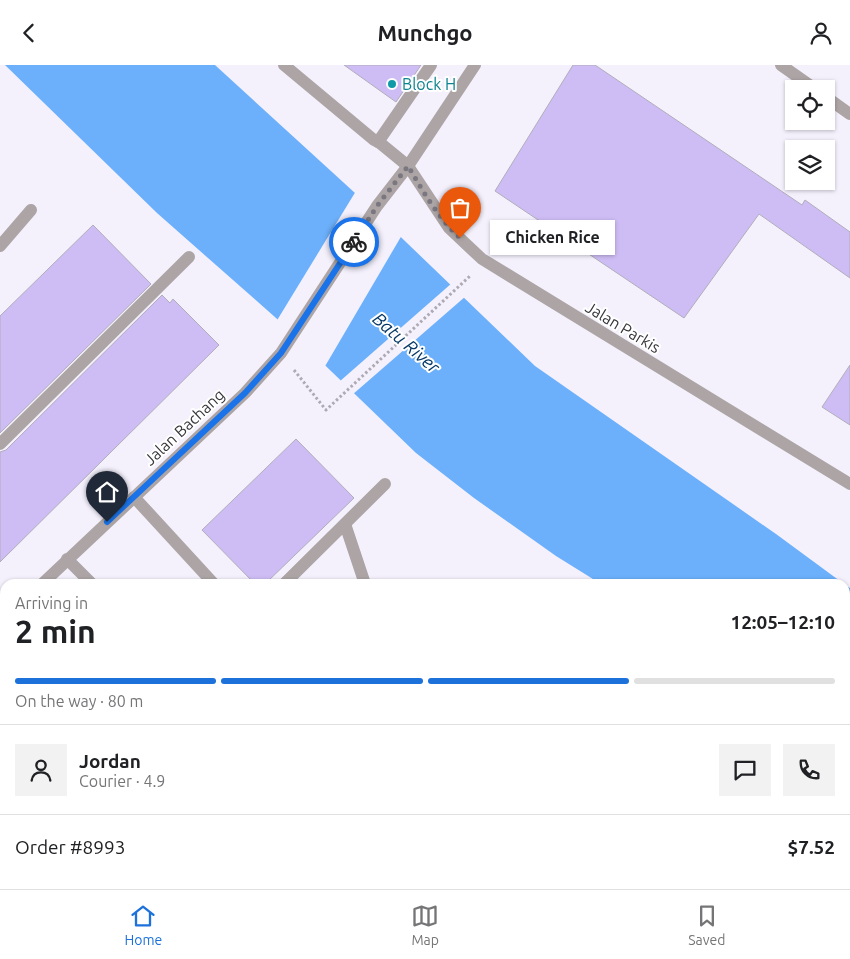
<!DOCTYPE html>
<meta charset="utf-8">
<style>
body{margin:0;font-family:Ubuntu,sans-serif;background:#f2f2f2;color:#202124;height:100vh;display:flex;flex-direction:column;font-size:19px;white-space:nowrap}
*{box-sizing:border-box;margin:0}
p{font-size:16px;color:#757577}
.icon{flex:none;width:28px;height:28px;fill:none;stroke:currentColor;stroke-width:2;stroke-linecap:round;stroke-linejoin:round}
.map{position:relative;flex:1;overflow:hidden}
.side{position:absolute;left:0px;top:514px;width:850px;height:311px;display:flex;flex-direction:column;background:#fff;border-radius:15px 15px 0 0;box-shadow:0 1px 4px #0004}
.side>*{flex:none}
.tools{position:absolute;left:785px;top:15px;display:grid;gap:10px}
.tools a{display:grid;place-items:center;width:50px;height:50px;border-radius:0px;background:#fff;box-shadow:0 1px 4px #0004;font-size:25px}
.pin{position:absolute;display:grid;place-items:center;width:42px;height:42px;color:#fff;margin:-51px -21px;border-radius:50% 50% 50% 0;rotate:-45deg;box-shadow:0 0 5px #0007}
.pin .icon{rotate:45deg}
.courier{position:absolute;display:grid;place-items:center;width:50px;height:50px;margin:-25px;border:4px solid #1a73e8;border-radius:50%;background:#fff;color:#222;box-shadow:0 1px 6px #0007}
.bubble{position:absolute;height:35px;border-radius:0px;background:#fff;box-shadow:0 1px 4px #0004;font-size:16px;font-weight:700;line-height:35px;text-align:center}
.head em{font-style:normal;font-weight:700}
.head div{display:flex;flex-direction:column-reverse}
.head{display:flex;align-items:center;justify-content:space-between;height:85px;padding:0 15px}
h1{font-size:32px;font-weight:700;line-height:38px}
.bar{display:grid;grid-template-columns:repeat(4,1fr);gap:8px 5px;align-content:center;height:60px;padding:0 15px}
.bar i{height:6px;border-radius:4px;background:#e0e0e0}
.bar .active{background:#1c71db}
.bar p{grid-column:span 4}
.line{display:flex;align-items:center;gap:12px;padding:0 15px;border-top:1px solid #e0e0e0}
.line div{flex:1}
.round{display:grid;place-items:center;flex:none;width:52px;height:52px;border-radius:0px;background:#f2f2f2}
header{display:flex;justify-content:space-between;align-items:center;height:65px;padding:0 15px;background:#fff;font-size:22px;font-weight:700}
.tabs{display:flex;justify-content:space-around;align-items:center;height:70px;border-top:1px solid #e0e0e0;background:#fff;font-size:14px;color:#757577}
.tabs a{display:grid;justify-items:center;gap:2px}
.tabs .active{color:#1c71db}
.map>svg:first-child{display:block}
.water{fill:#6cb0fb}
.pier{fill:#f4f1fd}
.building{fill:#cebdf4;stroke:#b1adbb}
.lines{fill:none;stroke-linecap:round;stroke-linejoin:round}
.path{stroke:#adaab4;stroke-width:3;stroke-dasharray:2.5 2.5;stroke-linecap:butt}
.lane{stroke:#ada5a5;stroke-width:12}
.street{stroke:#ada5a5;stroke-width:12}
.done{stroke:#7a7780;stroke-width:5;stroke-dasharray:0 9}
.route{stroke:#1a73e8;stroke-width:6}
.culture-dot{fill:#0f9aa8;stroke:#fff;stroke-width:2}
.labels{text-anchor:middle;stroke-width:4;stroke-linejoin:round;paint-order:stroke}
.culture-label{font-size:16px;fill:#0d838f;stroke:#fff;text-anchor:start}
.street-label{font-size:16px;fill:#38363c;stroke:#fff}
.water-label{font-size:18px;font-style:italic;fill:#073968;stroke:#fff}
</style>
<header><svg class="icon" aria-label="back" viewBox="0 0 24 24"><path d="M15 5l-7 7 7 7"/></svg>Munchgo<svg class="icon" aria-label="person" viewBox="0 0 24 24"><circle cx="12" cy="8" r="4"/><path d="M4 21q1-7 8-7t8 7"/></svg></header>
<div class="map">
<svg width="850" height="824" viewBox="0 0 850 824">
<rect width="100%" height="100%" fill="#f4f1fd"/>
<g class="water">
<path d="M5 0H215L355 128 535 301 776 469 844 519H601L556 491 474 433 416 388 276 253 157 148Z"/>
<path d="M845 520 850 523V691L845 688Z"/>
</g>
<g class="pier">
<path d="M356 126 402 170 324 303 276 257Z"/>
<path d="M452 218 466 231 352 330 339 317Z"/>
</g>
<g class="building">
<path d="M344 0H421L396 37Z"/>
<path d="M573 0H595L802 140 805 135 850 167V213L759 149 684 253 495 126Z"/>
<path d="M93 160 151 219 0 368V251Z"/>
<path d="M162 230 170 238 173 234 219 280 0 497V387L6 385Z"/>
<path d="M850 300V360L822 342Z"/>
<path d="M296 374 354 433 265 519H255L202 465Z"/>
</g>
<g class="lines">
<path class="path" d="M294 305 326 345 470 211"/>
<g class="lane">
<path d="M284 0 374 75 380 78 408 101"/>
<path d="M378 77 431 0"/>
<path d="M0 379 189 192"/>
<path d="M345 459 365 519"/>
<path d="M67 494 92 519"/>
<path d="M284 519 385 419"/>
<path d="M0 629 5 624"/>
<path d="M0 789 5 784"/>
<path d="M329 820 333 824"/>
<path d="M706 820 711 824"/>
<path d="M592 824 596 820"/>
</g>
<g class="street">
<path d="M781 0 815 24"/>
<path d="M826 32 850 49"/>
<path d="M408 101 449 163 482 194 850 419"/>
<path d="M0 181 31 145"/>
<path d="M134 432 214 519"/>
<path d="M42 519 245 328 281 288 377 141 408 101 475 0"/>
<path d="M0 558 5 553"/>
<path d="M127 820 131 824"/>
<path d="M495 820 499 824"/>
<path d="M161 824 165 820"/>
</g>
</g>
<g class="lines">
<path class="done" d="M354 177 377 141 408 101C423 126 438 153 460 173"/>
<path class="route" d="M107 457 245 328 281 288 354 177"/>
</g>
<circle class="culture-dot" cx="392" cy="19" r="5"/>
<g class="labels">
<g class="culture-label">
<text x="402" y="25">Block H</text>
</g>
<g class="street-label">
<text transform="translate(623 262) rotate(31)" y="6">Jalan Parkis</text>
<text transform="translate(184 362) rotate(-43)" y="6">Jalan Bachang</text>
</g>
<g class="water-label">
<text transform="translate(406 278) rotate(41)" y="6">Batu River</text>
</g>
</g>
</svg>
<div class="tools">
<a><svg class="icon" aria-label="locate" viewBox="0 0 24 24"><circle cx="12" cy="12" r="6"/><path d="M12 2v4M12 18v4M2 12h4M18 12h4"/></svg></a>
<a><svg class="icon" aria-label="layers" viewBox="0 0 24 24"><path d="M12 4l9 5-9 5-9-5zM3 14l9 5 9-5"/></svg></a>
</div>
<div class="pin" style="left:460px;top:173px;background:#ea580c"><svg class="icon" aria-label="bag" viewBox="0 0 24 24"><path d="M5 8h14l-1 12H6zM9 8a3 3 0 0 1 6 0"/></svg></div>
<div class="pin" style="left:107px;top:457px;background:#1f2937"><svg class="icon" aria-label="home" viewBox="0 0 24 24"><path d="M3 11l9-7 9 7M6 9v11h12V9"/></svg></div>
<div class="courier" style="left:354px;top:177px"><svg class="icon" aria-label="bike" viewBox="0 0 24 24"><circle cx="6" cy="16" r="4"/><circle cx="18" cy="16" r="4"/><path d="M6 16l4-8h5l3 8M10 8l3 8H6M13 5h3"/></svg></div>
<div class="bubble" style="left:490px;top:155px;width:125px">Chicken Rice</div>
<section class="side">
<div class="head"><div><h1>2 min</h1><p>Arriving in</p></div><em>12:05–12:10</em></div>
<div class="bar"><i class="active"></i><i class="active"></i><i class="active"></i><i></i><p>On the way · 80 m</p></div>
<div class="line" style="height:90px"><a class="round"><svg class="icon" aria-label="person" viewBox="0 0 24 24"><circle cx="12" cy="8" r="4"/><path d="M4 21q1-7 8-7t8 7"/></svg></a><div><b>Jordan</b><p>Courier · 4.9</p></div><a class="round"><svg class="icon" aria-label="chat" viewBox="0 0 24 24"><path d="M4 5h16v11H9l-5 4z"/></svg></a><a class="round"><svg class="icon" aria-label="phone" viewBox="0 0 24 24"><path d="M5 4h4l2 5-3 2q2 4 5 5l2-3 5 2v4C11 20 4 13 5 4z"/></svg></a></div>
<div class="line" style="height:65px"><div>Order #8993</div><b>$7.52</b></div>
</section>
</div>
<nav class="tabs">
<a class="active"><svg class="icon" aria-label="home" viewBox="0 0 24 24"><path d="M3 11l9-7 9 7M6 9v11h12V9"/></svg>Home</a>
<a><svg class="icon" aria-label="map" viewBox="0 0 24 24"><path d="M3 6l6-2 6 2 6-2v14l-6 2-6-2-6 2zM9 4v14M15 6v14"/></svg>Map</a>
<a><svg class="icon" aria-label="saved" viewBox="0 0 24 24"><path d="M7 4h10v16l-5-4-5 4z"/></svg>Saved</a>
</nav>
